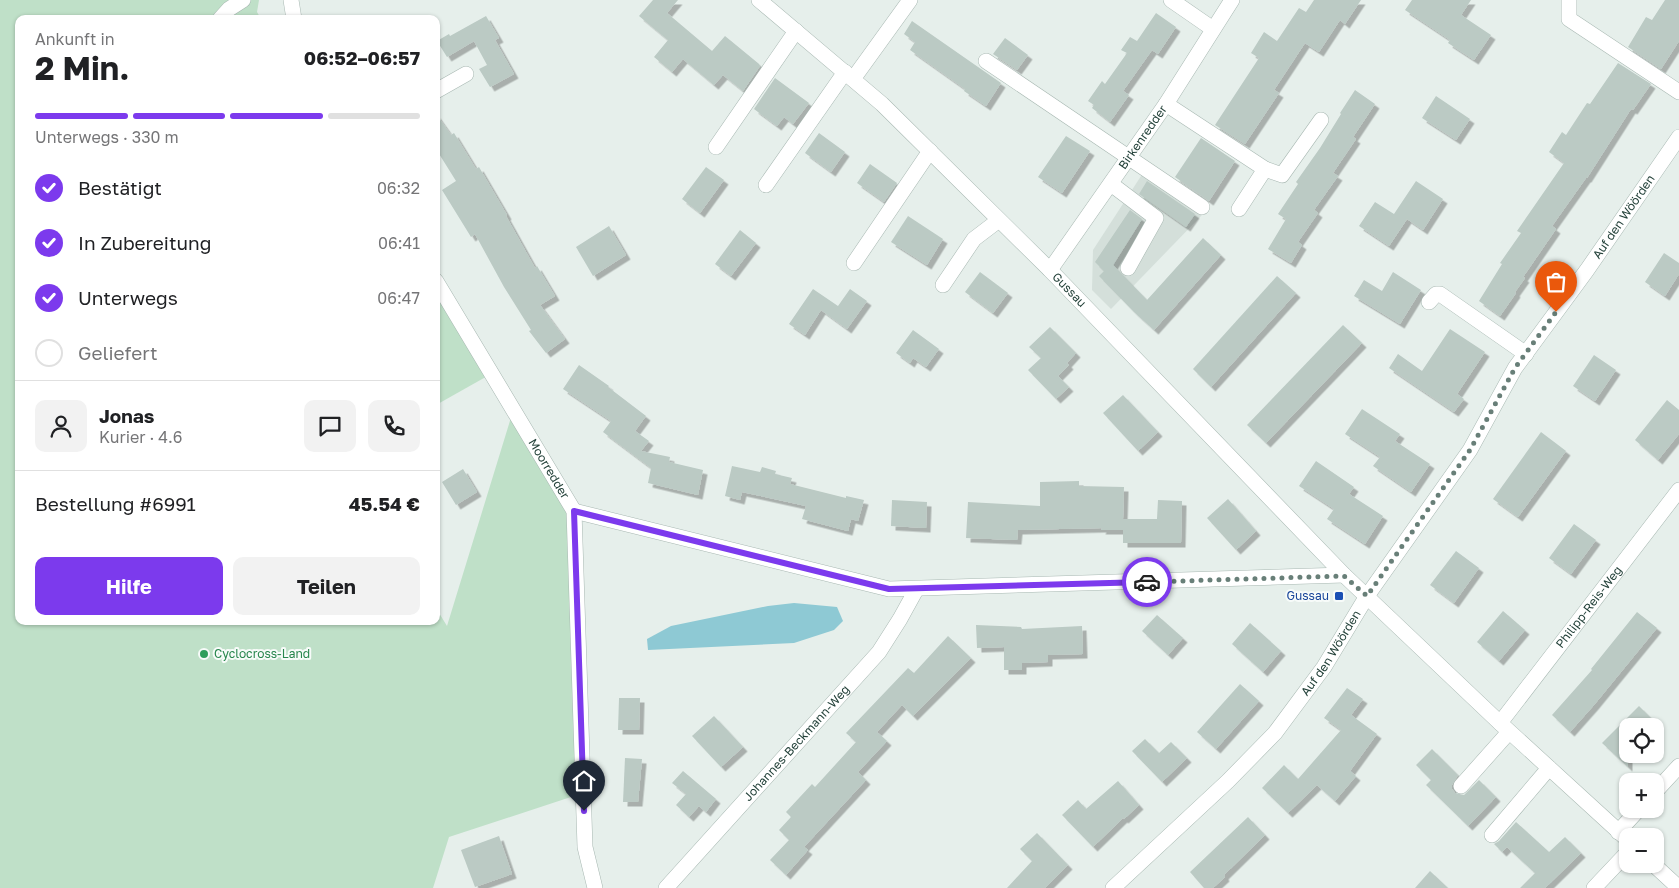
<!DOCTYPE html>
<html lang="de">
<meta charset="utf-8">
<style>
body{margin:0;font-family:"Golos Text",sans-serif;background:#f2f2f2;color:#202124;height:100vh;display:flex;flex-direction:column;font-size:19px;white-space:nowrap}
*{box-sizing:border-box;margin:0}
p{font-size:16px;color:#757577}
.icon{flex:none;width:28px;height:28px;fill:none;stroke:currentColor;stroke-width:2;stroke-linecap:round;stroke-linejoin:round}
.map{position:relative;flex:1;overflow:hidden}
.drawer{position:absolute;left:15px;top:15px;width:425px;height:610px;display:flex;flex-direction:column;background:#fff;border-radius:10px;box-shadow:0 1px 4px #0004}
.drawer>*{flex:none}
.controls{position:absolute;left:1619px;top:718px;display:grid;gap:10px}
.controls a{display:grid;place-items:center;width:45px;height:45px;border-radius:10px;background:#fff;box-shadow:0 1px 4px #0004;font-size:25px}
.pin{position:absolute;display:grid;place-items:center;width:42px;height:42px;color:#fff;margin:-51px -21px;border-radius:50% 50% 50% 0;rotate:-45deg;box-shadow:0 0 5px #0007}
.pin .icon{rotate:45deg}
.courier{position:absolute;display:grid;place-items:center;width:50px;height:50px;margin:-25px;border:4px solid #7c3aed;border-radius:50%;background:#fff;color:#222;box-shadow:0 1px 6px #0007}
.headline em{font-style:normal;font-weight:700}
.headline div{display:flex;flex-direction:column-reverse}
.headline{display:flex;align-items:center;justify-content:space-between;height:85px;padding:0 20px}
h1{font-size:32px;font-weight:700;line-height:38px}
.bar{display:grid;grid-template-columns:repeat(4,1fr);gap:8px 5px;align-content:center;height:60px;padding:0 20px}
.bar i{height:6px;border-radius:4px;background:#e0e0e0}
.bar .current{background:#7c3aed}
.bar p{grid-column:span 4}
.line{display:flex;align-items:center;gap:12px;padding:0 20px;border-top:1px solid #e0e0e0}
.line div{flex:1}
.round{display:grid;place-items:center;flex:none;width:52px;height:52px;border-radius:10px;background:#f2f2f2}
ol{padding:0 20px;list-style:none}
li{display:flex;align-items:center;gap:15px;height:55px}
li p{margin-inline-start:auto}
li .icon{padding:5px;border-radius:50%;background:#7c3aed;color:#fff;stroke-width:4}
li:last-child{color:#757577}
li i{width:28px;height:28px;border:2px solid #e0e0e0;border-radius:50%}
.cta{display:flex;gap:10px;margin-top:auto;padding:10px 20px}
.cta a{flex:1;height:58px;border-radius:10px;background:#7c3aed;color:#fff;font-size:20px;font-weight:700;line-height:58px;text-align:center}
.cta a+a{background:#f2f2f2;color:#202124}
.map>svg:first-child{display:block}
.built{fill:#d4dfda}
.green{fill:#bfe0c8}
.water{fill:#8ec9d4}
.building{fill:#bbcac4;filter:url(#shadow)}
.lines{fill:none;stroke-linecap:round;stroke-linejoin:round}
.minor-casing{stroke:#a8b8b2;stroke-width:16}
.minor{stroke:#fff;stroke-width:15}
.done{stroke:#687f78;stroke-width:5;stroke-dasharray:0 9}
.route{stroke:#7c3aed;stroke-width:6}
.transit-dot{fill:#1a4fb4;stroke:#f7fbf9;stroke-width:2}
.leisure-dot{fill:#2e9e5b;stroke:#f7fbf9;stroke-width:2}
.labels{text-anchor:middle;stroke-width:4;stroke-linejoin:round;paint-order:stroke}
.street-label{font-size:12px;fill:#24423a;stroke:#f7fbf9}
.transit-label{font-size:12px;fill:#164399;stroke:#f7fbf9;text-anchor:end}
.leisure-label{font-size:12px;fill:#27864d;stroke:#f7fbf9;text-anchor:start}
</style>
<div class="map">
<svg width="1679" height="888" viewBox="0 0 1679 888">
<defs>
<filter id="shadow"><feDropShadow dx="4.5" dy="4.5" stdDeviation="0" flood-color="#0004"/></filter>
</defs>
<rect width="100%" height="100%" fill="#e6efeb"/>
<path class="built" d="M1143 173 1202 215 1111 309 1092 290 1093 250Z"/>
<g class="green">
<path d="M0 0H259L257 12 261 19H19V621H436V608L447 626 513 411 574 511 583 793 449 837 433 888H0Z"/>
<path d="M436 281 491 374 436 405Z"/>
</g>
<path class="water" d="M794 603 837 607 843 621 834 630 794 643 648 650 647 639 671 626 768 606Z"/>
<g class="building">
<path d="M653 0H678L667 13 712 51 725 36 759 64 760 66 743 91 723 75 714 85 683 59 672 72 654 57 668 40 639 16Z"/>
<path d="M1314 0H1361L1345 24 1340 20 1319 52 1305 43 1274 90 1279 93 1245 144 1215 125 1259 58 1251 53 1264 32 1277 41 1299 8 1306 12Z"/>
<path d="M1412 0H1471L1461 15 1491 35 1474 60 1448 43 1450 40 1405 10Z"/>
<path d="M1665 0H1679V41L1661 69 1628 47 1646 17 1652 20Z"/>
<path d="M1156 13 1176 27 1158 54 1152 50 1123 91 1129 95 1110 122 1092 108 1094 105 1088 101 1102 81 1105 84 1127 53 1121 50 1130 37 1137 41Z"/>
<path d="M486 16 499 38 495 40 514 74 490 87 479 69 487 65 474 41 447 57 437 41 449 34 450 36Z"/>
<path d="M912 21 1001 83 986 106 964 91 965 89 910 50 915 42 904 34Z"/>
<path d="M1005 38 1028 55 1017 70 993 54Z"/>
<path d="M1618 63 1651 84 1633 110 1631 109 1587 178H1586L1552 226 1556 229 1523 277 1525 278 1515 292 1516 293 1500 316 1479 301 1502 264 1500 263 1521 233 1517 231 1564 163 1549 152 1562 132 1566 135 1587 103 1590 104Z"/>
<path d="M775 78 809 103 793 124 784 117 777 126 754 109Z"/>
<path d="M1355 90 1375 104 1353 137 1356 139 1333 173 1338 176 1314 210 1318 213 1298 242 1302 245 1291 263 1268 249 1286 219 1278 214 1298 184 1296 182 1320 148 1341 114 1340 113Z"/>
<path d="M1436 96 1470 119 1456 140 1422 118Z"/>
<path d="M436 114 451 135 454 133 476 169 479 167 507 215 506 216 535 268 537 266 555 296 540 305 565 339 546 353 529 331 531 330 504 287 475 234 471 237 442 190 456 181 436 149Z"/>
<path d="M819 133 845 152 831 172 805 153Z"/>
<path d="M1066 136 1090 151 1062 193 1038 177Z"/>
<path d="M1201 138 1235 161 1209 201 1175 177Z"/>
<path d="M870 164 897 183 884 202 857 183Z"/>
<path d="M706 167 724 180 700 213 682 199Z"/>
<path d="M1147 181 1195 214 1186 227 1139 194Z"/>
<path d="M1416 181 1443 199 1423 230 1407 219 1389 246 1359 226 1375 202 1394 214Z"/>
<path d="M1130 210 1142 219 1113 265 1147 300 1203 238 1221 255 1154 330 1134 312 1099 276 1104 271 1095 262Z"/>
<path d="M908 216 943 239 927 265 891 242Z"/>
<path d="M609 226 626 255 593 276 576 247Z"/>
<path d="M740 230 756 243 731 276 715 264Z"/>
<path d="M1664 253 1679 263V274L1665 296 1645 282Z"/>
<path d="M980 272 1008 293 993 313 965 292Z"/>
<path d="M1393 272 1421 290 1400 324 1354 296 1364 280 1382 291Z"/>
<path d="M1277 276 1296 293 1211 387 1193 369Z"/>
<path d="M813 289 838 306 850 289 867 301 847 329 821 310 805 335 789 324Z"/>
<path d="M1343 325 1362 343 1266 443 1247 425Z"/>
<path d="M1050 327 1076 353 1067 363 1069 365 1058 376 1069 387 1056 399 1028 370 1041 358 1029 347Z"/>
<path d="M1450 329 1485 352 1457 394 1464 399 1454 412 1389 368 1398 354 1422 371Z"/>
<path d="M913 330 939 349 926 367 913 358 910 363 896 353Z"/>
<path d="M1594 355 1616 370 1595 401 1573 386Z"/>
<path d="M579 365 609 386 608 387 646 416 635 431 649 441 641 451 670 457 669 462 703 470 698 495 648 483 651 468 603 432 611 421 563 389Z"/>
<path d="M1123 395 1158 432 1138 451 1103 413Z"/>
<path d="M1667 400 1679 410V434L1658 460 1635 440Z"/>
<path d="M1362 409 1400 434 1395 441 1430 464 1411 492 1373 466 1380 457 1345 434Z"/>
<path d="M1541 432 1566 451 1518 517 1493 499Z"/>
<path d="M1316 461 1354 487 1349 494 1383 516 1365 544 1327 519 1334 509 1299 486Z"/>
<path d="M732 466 760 472 762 467 776 471 775 474 792 478 790 484 846 498V496L864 500 858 521 851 519 848 531 802 519 806 506 742 492 740 500 725 496Z"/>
<path d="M463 469 477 492 456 505 442 482Z"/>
<path d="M1079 481V486L1124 487 1123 519H1157L1158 500 1182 501 1181 543H1123V530H1101L1102 528 1018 530 1017 540 966 538 968 502 1040 506V482Z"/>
<path d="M1228 499 1256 531 1236 550 1207 518Z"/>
<path d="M892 500 927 502 926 528 891 526Z"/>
<path d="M1574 524 1596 540 1571 574 1549 558Z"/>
<path d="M1456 551 1479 568 1454 603 1430 585Z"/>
<path d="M1503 611 1525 630 1499 661 1477 642Z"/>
<path d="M1637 612 1657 628 1594 705 1570 732 1552 715 1592 670 1591 669Z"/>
<path d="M1157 615 1183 638 1168 655 1142 631Z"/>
<path d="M1250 623 1281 651 1263 672 1232 644Z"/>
<path d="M976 625 1021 627 1022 629 1082 626 1083 654 1048 655V662L1022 663V670H1004V647L977 648Z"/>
<path d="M948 636 971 658 913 716 902 705 877 732 887 741 858 772 866 780 804 847 808 850 786 875 770 860 789 840 779 830 791 817 786 812 812 784 815 787 856 742 846 733 908 668 914 673Z"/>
<path d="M1240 684 1259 701 1216 749 1197 732Z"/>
<path d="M1347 688 1363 699 1351 715 1377 734 1350 771 1356 776 1335 801 1317 785 1288 813 1262 788 1284 765 1298 779 1341 730 1324 718Z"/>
<path d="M619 698H640L639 730H618Z"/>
<path d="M1639 706 1659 726H1628V767L1602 743Z"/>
<path d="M714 716 743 747 721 767 692 736Z"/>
<path d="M1145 739 1159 753 1171 742 1187 758 1162 782 1132 751Z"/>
<path d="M1432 749 1458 775 1452 785V789L1455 793 1464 795 1479 780 1496 797 1468 826 1426 785 1431 780 1416 765Z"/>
<path d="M625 758 642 759 638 802H623Z"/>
<path d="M683 771 716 799 706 812 699 806 689 817 676 805 686 794 672 783Z"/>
<path d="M1118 781 1139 805 1124 819 1123 818 1093 847 1062 815 1078 800 1086 809Z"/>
<path d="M1248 817 1265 835 1224 875 1225 877 1213 888H1204L1190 872Z"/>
<path d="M1516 822 1549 852 1565 837 1581 853 1545 888H1520L1535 873 1507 847 1502 852 1494 844 1499 841Z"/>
<path d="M1037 833 1068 865 1045 888H1007L1032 861 1020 849Z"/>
<path d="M499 836 512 874 475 887 461 850Z"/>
<path d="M1430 871 1448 888H1415Z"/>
</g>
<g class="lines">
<defs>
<g id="minor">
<path d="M291 0 294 19"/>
<path id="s1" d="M759 0 882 104 1050 270 1344 575 1500 723 1628 840"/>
<path d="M1171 0 1213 29"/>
<path d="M1569 0V19L1679 92"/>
<path d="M220 19 229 9 243 0"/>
<path d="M986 61 1202 207"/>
<path d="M853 79 910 0"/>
<path d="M436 91 466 74"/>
<path d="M1166 104 1265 169 1239 209"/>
<path d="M716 147 796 31"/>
<path d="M1265 169 1282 175 1321 120"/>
<path d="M1111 184 1156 218 1128 268"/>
<path d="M766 185 845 72"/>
<path d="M854 263 930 151"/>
<path id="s2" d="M1050 270 1166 104 1232 0"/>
<path id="s3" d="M436 281 574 511 585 847 595 888"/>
<path d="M943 285 974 239 999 220"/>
<path d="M1429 302 1436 294H1440L1526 354"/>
<path d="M574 511 889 589 1344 575"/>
<path id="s4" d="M1500 723 1679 490"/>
<path d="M1461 786 1509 732"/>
<path d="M1655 792 1679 766"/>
<path d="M1618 832 1639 809"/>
<path d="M1492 835 1549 768"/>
<path d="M1653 864 1679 888"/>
<path id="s5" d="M666 888 879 652 900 619 916 590"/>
<path id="s6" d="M1113 888 1228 781 1275 733 1324 667 1367 596 1470 450 1515 368 1587 270 1679 137"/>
<path d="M1594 888 1628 852"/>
</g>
</defs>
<use href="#minor" class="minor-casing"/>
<use href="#minor" class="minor"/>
</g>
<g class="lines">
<path class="done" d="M1147 582 1344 576 1367 596 1470 450 1515 368 1556 312"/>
<path class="route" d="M584 811 574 511 889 589 1147 582"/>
</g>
<rect class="transit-dot" x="1334" y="591" width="10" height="10" rx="2.5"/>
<circle class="leisure-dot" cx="204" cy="654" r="5"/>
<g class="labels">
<g class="street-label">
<text dy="4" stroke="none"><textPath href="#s2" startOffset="162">Birkenredder</textPath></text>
<text dy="4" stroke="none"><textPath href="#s6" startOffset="848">Auf den Wöörden</textPath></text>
<text dy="4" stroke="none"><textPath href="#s1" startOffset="425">Gussau</textPath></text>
<text dy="4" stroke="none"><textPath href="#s3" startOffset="219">Moorredder</textPath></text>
<text dy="4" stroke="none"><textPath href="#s4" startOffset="146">Philipp-Reis-Weg</textPath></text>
<text dy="4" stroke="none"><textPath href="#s6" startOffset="322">Auf den Wöörden</textPath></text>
<text dy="4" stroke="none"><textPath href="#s5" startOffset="195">Johannes-Beckmann-Weg</textPath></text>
</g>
<g class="transit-label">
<text x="1329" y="600">Gussau</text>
</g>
<g class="leisure-label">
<text x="214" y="658">Cyclocross-Land</text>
</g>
</g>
</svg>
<div class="controls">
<a><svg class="icon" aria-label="locate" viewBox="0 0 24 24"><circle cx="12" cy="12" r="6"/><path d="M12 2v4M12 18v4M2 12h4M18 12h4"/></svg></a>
<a>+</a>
<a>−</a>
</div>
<div class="pin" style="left:1556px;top:312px;background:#ea580c"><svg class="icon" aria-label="bag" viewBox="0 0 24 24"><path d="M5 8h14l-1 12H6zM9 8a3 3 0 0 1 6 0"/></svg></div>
<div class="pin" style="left:584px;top:811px;background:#1f2937"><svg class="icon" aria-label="home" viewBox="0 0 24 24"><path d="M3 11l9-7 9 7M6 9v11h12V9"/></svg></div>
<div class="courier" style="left:1147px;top:582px"><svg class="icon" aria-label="car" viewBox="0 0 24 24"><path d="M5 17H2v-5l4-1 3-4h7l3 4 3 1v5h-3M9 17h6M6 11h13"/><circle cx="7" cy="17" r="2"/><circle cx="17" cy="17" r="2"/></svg></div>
<section class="drawer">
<div class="headline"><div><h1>2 Min.</h1><p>Ankunft in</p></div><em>06:52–06:57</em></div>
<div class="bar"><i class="current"></i><i class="current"></i><i class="current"></i><i></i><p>Unterwegs · 330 m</p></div>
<ol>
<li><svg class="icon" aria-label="check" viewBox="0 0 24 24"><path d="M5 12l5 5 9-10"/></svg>Bestätigt<p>06:32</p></li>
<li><svg class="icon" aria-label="check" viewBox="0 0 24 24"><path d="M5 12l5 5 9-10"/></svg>In Zubereitung<p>06:41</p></li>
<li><svg class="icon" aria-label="check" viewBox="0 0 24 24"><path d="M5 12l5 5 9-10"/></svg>Unterwegs<p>06:47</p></li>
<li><i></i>Geliefert</li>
</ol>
<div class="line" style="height:90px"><a class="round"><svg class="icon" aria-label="person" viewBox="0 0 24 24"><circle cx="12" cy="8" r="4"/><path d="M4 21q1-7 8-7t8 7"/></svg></a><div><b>Jonas</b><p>Kurier · 4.6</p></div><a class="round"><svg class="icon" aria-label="chat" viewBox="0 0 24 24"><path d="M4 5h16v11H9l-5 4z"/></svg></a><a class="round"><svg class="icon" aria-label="phone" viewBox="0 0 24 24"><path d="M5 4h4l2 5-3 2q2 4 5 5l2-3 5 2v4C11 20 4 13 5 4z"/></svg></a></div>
<div class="line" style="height:65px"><div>Bestellung #6991</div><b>45.54 €</b></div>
<div class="cta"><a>Hilfe</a><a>Teilen</a></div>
</section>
</div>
